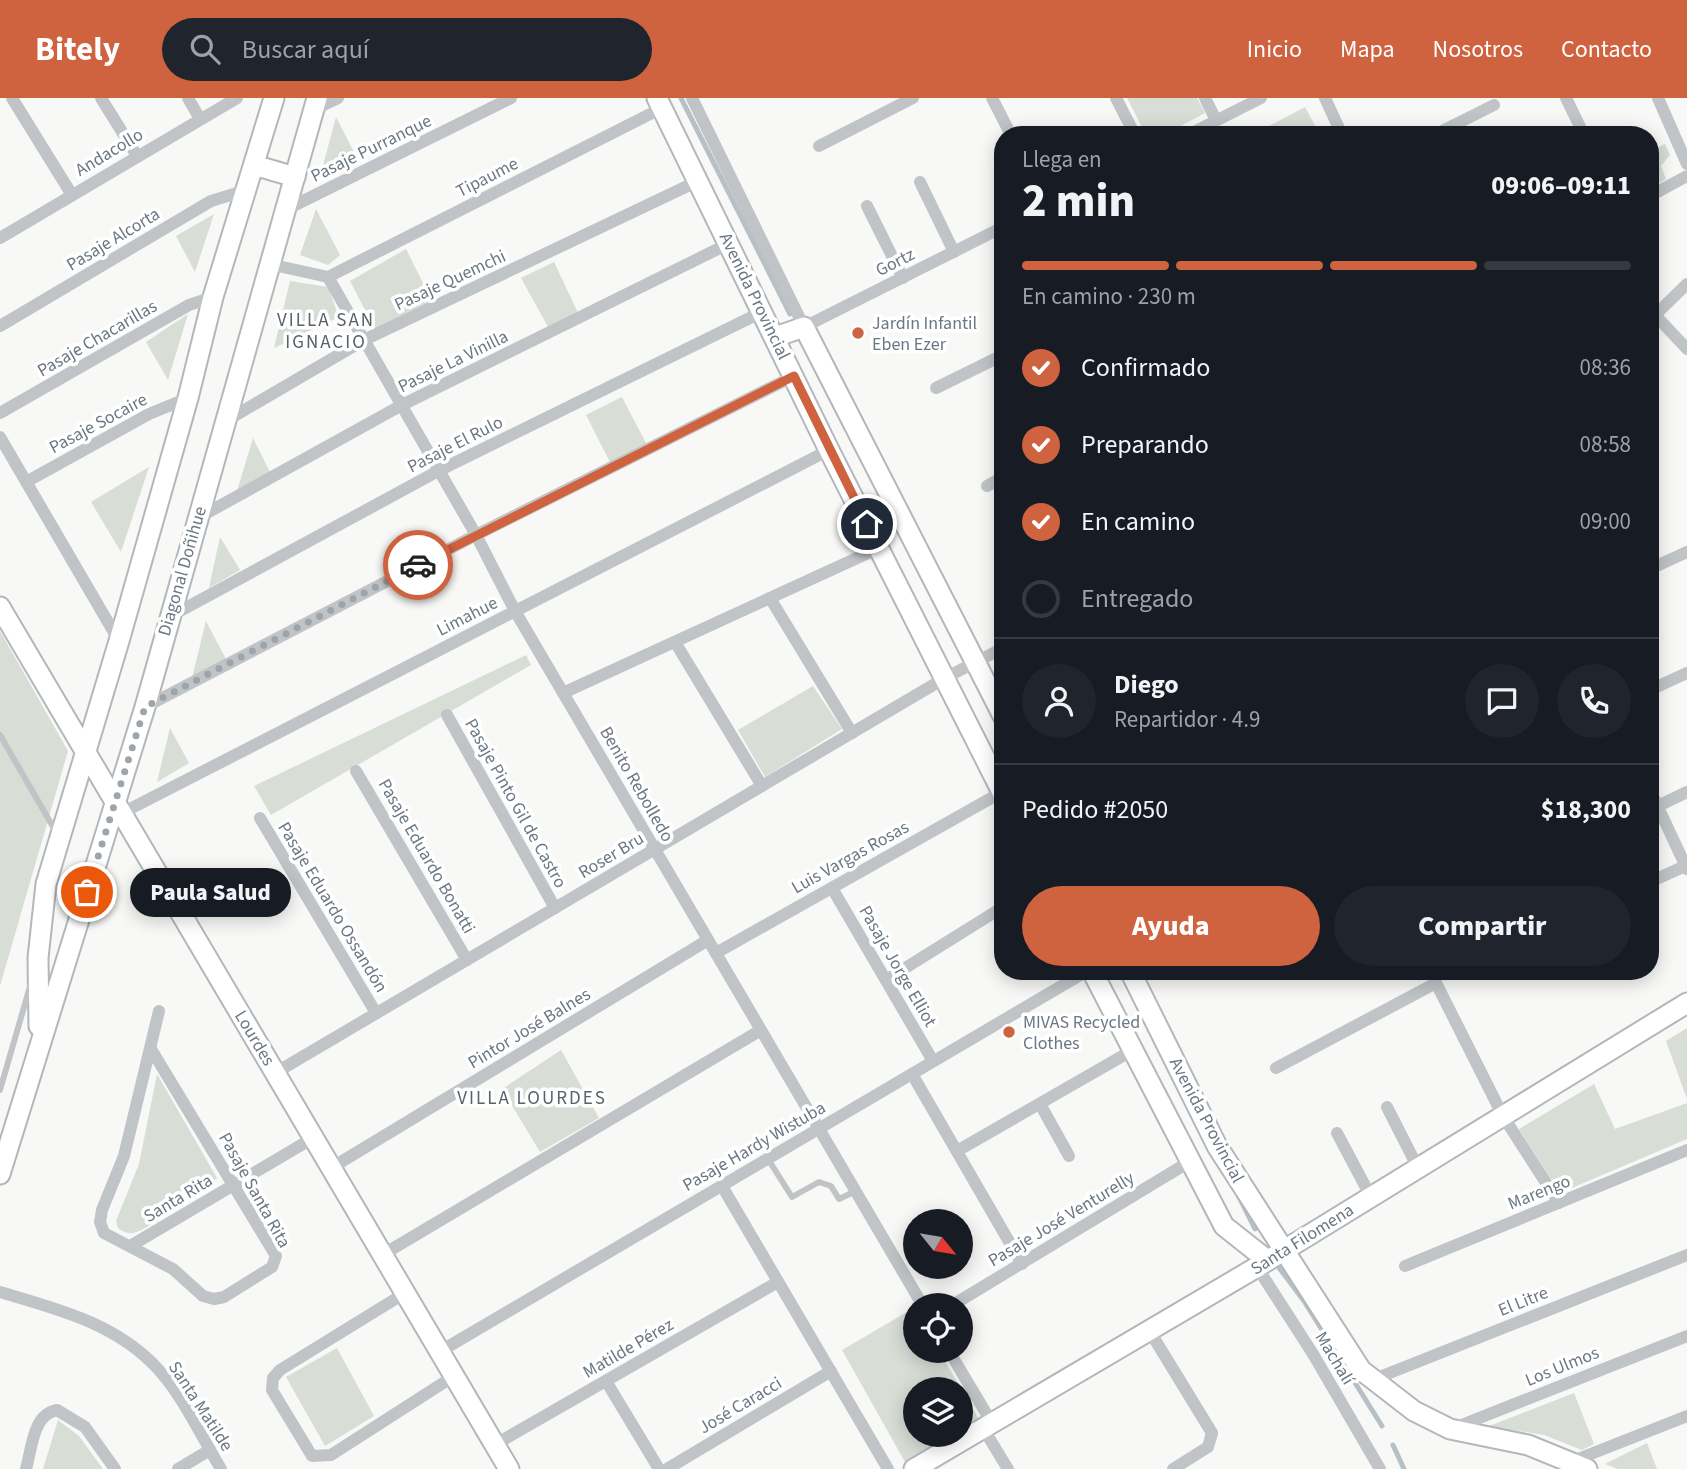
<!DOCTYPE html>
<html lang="es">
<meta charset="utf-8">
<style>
body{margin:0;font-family:"Source Sans 3",sans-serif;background:#20242c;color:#f1f3f6;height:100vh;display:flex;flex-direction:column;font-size:26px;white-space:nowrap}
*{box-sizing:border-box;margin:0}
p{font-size:23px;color:#9ea1a6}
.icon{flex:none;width:38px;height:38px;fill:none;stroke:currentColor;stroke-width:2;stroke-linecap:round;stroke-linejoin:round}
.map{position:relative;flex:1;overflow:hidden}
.sheet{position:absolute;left:994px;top:28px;width:665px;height:854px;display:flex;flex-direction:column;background:#171b24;border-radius:28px;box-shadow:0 4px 18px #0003}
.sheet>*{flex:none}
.needle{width:46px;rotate:120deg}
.buttons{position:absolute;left:903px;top:1111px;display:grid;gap:14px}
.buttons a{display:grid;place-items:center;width:70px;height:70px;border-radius:50%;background:#171b24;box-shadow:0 4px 18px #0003;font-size:35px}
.pin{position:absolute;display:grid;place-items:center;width:60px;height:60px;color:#fff;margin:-30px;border:4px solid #fff;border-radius:50%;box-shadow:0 2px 7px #0007}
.courier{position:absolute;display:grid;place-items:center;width:70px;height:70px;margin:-35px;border:5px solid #cf623f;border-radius:50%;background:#fff;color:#222;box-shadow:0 2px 9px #0007}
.bubble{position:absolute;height:49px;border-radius:24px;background:#171b24;box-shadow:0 4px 18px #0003;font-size:23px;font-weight:800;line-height:49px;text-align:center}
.headline em{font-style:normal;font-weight:800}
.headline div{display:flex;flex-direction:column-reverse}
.headline{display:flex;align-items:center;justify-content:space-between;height:119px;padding:0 28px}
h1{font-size:46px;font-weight:800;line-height:52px}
.bar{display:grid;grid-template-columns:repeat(4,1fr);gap:10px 7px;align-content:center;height:84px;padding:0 28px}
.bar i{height:9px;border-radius:5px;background:#363941}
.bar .on{background:#cf623f}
.bar p{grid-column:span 4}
.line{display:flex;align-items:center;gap:18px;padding:0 28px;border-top:2px solid #363941}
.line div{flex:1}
.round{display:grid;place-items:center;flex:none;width:74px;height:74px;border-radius:37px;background:#20242c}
ol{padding:0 28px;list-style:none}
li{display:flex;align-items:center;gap:21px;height:77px}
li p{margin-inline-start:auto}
li .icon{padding:7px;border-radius:50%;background:#cf623f;color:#fff;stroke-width:4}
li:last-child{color:#9ea1a6}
li i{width:38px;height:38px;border:4px solid #363941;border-radius:50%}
.button{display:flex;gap:14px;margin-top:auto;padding:14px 28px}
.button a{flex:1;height:80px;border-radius:42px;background:#cf623f;color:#fff;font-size:28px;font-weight:800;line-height:80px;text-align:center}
.button a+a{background:#20242c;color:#f1f3f6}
header{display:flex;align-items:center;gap:42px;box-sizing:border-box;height:98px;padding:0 35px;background:#cf623f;color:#fff}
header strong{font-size:33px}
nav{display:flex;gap:38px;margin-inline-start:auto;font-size:24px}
.search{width:490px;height:63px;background:#20242c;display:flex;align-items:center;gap:18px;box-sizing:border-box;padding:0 24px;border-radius:38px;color:#9ea1a6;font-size:26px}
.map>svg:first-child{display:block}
.green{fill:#d8ddd6}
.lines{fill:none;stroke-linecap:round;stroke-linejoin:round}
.stream{stroke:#b7c1c5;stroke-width:5}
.secondary-casing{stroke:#b3b7bb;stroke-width:23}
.lane{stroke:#c0c4c7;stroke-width:6}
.street{stroke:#c0c4c7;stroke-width:12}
.secondary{stroke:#fff;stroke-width:19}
.done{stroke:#9ca5ab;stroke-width:7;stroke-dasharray:0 12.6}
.route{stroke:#cf623f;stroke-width:9}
.poi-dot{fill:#cf623f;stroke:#fff;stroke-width:2.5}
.labels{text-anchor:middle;stroke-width:7;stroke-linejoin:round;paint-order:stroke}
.street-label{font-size:18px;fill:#6b7883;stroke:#fff}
.poi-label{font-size:18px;fill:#6b7883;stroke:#fff;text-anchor:start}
.neighbourhood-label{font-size:19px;letter-spacing:2px;fill:#586269;stroke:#fff}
</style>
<header>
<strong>Bitely</strong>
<div class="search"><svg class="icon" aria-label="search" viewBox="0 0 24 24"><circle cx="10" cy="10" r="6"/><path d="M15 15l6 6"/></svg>Buscar aquí</div>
<nav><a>Inicio</a><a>Mapa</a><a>Nosotros</a><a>Contacto</a></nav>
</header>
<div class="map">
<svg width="1687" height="1371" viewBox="0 0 1687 1371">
<rect width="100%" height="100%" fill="#f8f8f6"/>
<g class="green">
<path d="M1127 0H1197L1205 15 1164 37H1146Z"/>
<path d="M1305 9 1320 37H1252Z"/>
<path d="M336 19 359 64 342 74 322 71Z"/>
<path d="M1665 46 1670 57 1661 68 1666 81 1650 90V53Z"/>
<path d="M316 111 340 157 328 167 300 157Z"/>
<path d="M214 116 195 174 176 138Z"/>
<path d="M406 151 432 203 377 235 350 183Z"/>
<path d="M554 164 578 215 548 229 521 180Z"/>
<path d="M290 183 328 189 339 219 274 250Z"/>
<path d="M188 216 168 282 146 244Z"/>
<path d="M622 299 648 349 612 368 586 317Z"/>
<path d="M253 340 270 374 237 393Z"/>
<path d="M149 369 121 454 91 404Z"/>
<path d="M220 439 240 472 209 490Z"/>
<path d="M206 523 227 563 191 584Z"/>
<path d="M0 533 68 653 0 888Z"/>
<path d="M526 557 531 567 271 717 254 688Z"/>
<path d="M813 588 842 631 765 679 738 632Z"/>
<path d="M170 630 189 665 157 684Z"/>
<path d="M1687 930V1001L1666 943Z"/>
<path d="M561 952 599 1020 540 1054 502 991Z"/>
<path d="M157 976 217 1080C200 1092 150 1132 133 1135 128 1136 122 1133 118 1130L116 1123 139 1066Z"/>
<path d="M1594 986 1615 1031 1687 1005V1041L1560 1095 1519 1031Z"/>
<path d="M914 1210 915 1253H939L980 1323 961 1334V1292H915V1337H955L905 1364 842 1252Z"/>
<path d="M337 1250 374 1318 325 1348 286 1279Z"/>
<path d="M1574 1295 1594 1346 1582 1352 1544 1337 1489 1328Z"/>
<path d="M58 1322 79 1338 103 1371H43Z"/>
<path d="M1647 1345 1657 1371H1618L1605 1366Z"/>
</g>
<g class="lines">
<g class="stream">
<path d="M681 0 790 216"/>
<path d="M996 622 1003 636"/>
<path d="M1238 1097 1255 1131"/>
<path d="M1277 1167 1304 1203 1382 1328"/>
<path d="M1393 1347 1404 1371"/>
</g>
<defs>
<g id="secondary">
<path d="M657 0 829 352 1003 696"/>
<path d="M254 67 295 79"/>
<path d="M775 239 804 229 1003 618"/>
<path d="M0 509 509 1371"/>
<path d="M1092 873 1224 1128 1267 1162"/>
<path d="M1130 873 1217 1048 1361 1272 1414 1313 1450 1331 1528 1347 1587 1371"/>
<path d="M39 928 38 860 46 786 119 543 188 300 213 199 274 0"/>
<path d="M0 1076 145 609 317 0"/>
<path d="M914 1371 1257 1169 1687 905"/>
</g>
</defs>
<use href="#secondary" class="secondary-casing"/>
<g class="lane">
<path d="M0 637 56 734"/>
<path d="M0 992 31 885"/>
<path d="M768 1061 792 1099 819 1084 831 1088 839 1101 856 1093"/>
</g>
<g class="street">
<path d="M12 0 72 97"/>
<path d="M101 0 137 58"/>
<path d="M188 0 200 21"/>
<path d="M692 0 804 229 1003 129"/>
<path d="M992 0 1011 37"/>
<path d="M1116 0 1135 37"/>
<path d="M1205 0 1216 22"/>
<path d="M1325 0 1342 37"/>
<path d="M1566 0 1584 37"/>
<path d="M1658 0 1687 66"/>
<path d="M313 12 338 0"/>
<path d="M1188 37 1261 0"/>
<path d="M1434 37 1494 7"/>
<path d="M819 48 913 0"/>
<path d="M920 84 954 154"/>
<path d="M1650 98 1687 78"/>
<path d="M867 108 903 180"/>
<path d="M285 112 511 0"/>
<path d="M0 140 237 0"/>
<path d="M269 166 328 179"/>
<path d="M328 179 476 437 515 513 923 1208"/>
<path d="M328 179 662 10"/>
<path d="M1656 218 1687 251"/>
<path d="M1650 222 1687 186"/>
<path d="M0 228 211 103 247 92"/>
<path d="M936 290 1003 257"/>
<path d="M0 315 189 207 213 199"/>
<path d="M224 324 364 242 698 83"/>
<path d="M0 339 119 543"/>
<path d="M26 384 149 316 188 300"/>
<path d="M987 388 1003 379"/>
<path d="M196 421 402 307 730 145"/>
<path d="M1650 471 1687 454"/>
<path d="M770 500 852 635"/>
<path d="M169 519 440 372 762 214"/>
<path d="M675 544 762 688"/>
<path d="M1650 592 1687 575"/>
<path d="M563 595 879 450"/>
<path d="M145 609 476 437 794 278"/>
<path d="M447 617 555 810"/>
<path d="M356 673 467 862"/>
<path d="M1650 692 1687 771"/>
<path d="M1658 708 1687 694"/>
<path d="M122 715 829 352"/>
<path d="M260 720 376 915"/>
<path d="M1650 784 1685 768"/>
<path d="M832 790 933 963"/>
<path d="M716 855 1002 694"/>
<path d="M1430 873 1503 1018 1559 1105"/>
<path d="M886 882 1003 809"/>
<path d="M151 951 276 1158 272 1169 224 1199 214 1201 203 1198 173 1171 104 1135 100 1124 102 1112 124 1058 159 913"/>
<path d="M1276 970 1436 885"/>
<path d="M275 975 945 580 1003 550"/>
<path d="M912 976 1022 1166"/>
<path d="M1040 1006 1069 1058"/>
<path d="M1387 1009 1418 1070"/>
<path d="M1337 1035 1371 1099"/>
<path d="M957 1053 1133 952"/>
<path d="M331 1070 708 842"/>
<path d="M722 1088 888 1371"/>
<path d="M132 1147 313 1040"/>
<path d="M382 1157 761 932"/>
<path d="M1405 1168 1687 1052"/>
<path d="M1257 1169 1313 1256 1380 1371"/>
<path d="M0 1194C57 1211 116 1225 158 1271 184 1300 201 1338 221 1371"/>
<path d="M405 1195 280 1272 273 1280 272 1292 312 1358 331 1357 454 1278"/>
<path d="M951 1208 1189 1064"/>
<path d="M1149 1232 1212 1335 1208 1349 1173 1371"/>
<path d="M949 1253 992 1325"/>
<path d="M439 1254 1087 873"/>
<path d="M1372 1282 1687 1157"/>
<path d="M606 1283 659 1371"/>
<path d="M983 1330 1008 1371"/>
<path d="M1454 1330 1687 1238"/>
<path d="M494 1347 778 1184"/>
<path d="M1573 1363 1687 1318"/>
<path d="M26 1371C32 1350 33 1316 57 1312L85 1329 115 1371"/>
<path d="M178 1371 210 1352"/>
<path d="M667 1371 831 1273"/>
</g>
<use href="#secondary" class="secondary"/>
</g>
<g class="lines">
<path class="done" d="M87 794 145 609 418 467"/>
<path class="route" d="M418 467 794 278 867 426"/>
</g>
<g class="poi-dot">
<circle cx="858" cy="235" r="7"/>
<circle cx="1009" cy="934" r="7"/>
</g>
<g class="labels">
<g class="street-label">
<text transform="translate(371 50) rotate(-26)" y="6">Pasaje Purranque</text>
<text transform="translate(109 54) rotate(-31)" y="6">Andacollo</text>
<text transform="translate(487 79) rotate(-27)" y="6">Tipaume</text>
<text transform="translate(113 141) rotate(-31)" y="6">Pasaje Alcorta</text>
<text transform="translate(895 164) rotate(-27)" y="6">Gortz</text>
<text transform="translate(450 182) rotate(-25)" y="6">Pasaje Quemchi</text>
<text transform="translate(755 198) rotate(64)" y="6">Avenida Provincial</text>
<text transform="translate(97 240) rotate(-30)" y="6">Pasaje Chacarillas</text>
<text transform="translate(453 263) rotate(-26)" y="6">Pasaje La Vinilla</text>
<text transform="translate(98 325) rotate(-28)" y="6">Pasaje Socaire</text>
<text transform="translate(455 346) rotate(-27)" y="6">Pasaje El Rulo</text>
<text transform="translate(182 473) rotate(-74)" y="6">Diagonal Doñihue</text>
<text transform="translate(467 518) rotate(-27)" y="6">Limahue</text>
<text transform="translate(637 686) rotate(60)" y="6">Benito Rebolledo</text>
<text transform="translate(516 705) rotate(61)" y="6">Pasaje Pinto Gil de Castro</text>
<text transform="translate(611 757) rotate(-31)" y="6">Roser Bru</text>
<text transform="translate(427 758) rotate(60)" y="6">Pasaje Eduardo Bonatti</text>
<text transform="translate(850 759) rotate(-29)" y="6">Luis Vargas Rosas</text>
<text transform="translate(333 809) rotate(59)" y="6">Pasaje Eduardo Ossandón</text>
<text transform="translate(898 868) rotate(60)" y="6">Pasaje Jorge Elliot</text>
<text transform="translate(529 930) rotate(-31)" y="6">Pintor José Balnes</text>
<text transform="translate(255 940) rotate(59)" y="6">Lourdes</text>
<text transform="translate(1207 1022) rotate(62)" y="6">Avenida Provincial</text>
<text transform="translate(754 1048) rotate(-30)" y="6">Pasaje Hardy Wistuba</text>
<text transform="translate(255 1092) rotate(61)" y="6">Pasaje Santa Rita</text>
<text transform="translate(1539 1094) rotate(-22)" y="6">Marengo</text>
<text transform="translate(178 1100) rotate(-31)" y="6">Santa Rita</text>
<text transform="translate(1061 1121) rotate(-31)" y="6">Pasaje José Venturelly</text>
<text transform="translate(1302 1141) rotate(-32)" y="6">Santa Filomena</text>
<text transform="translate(1523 1203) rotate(-22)" y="6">El Litre</text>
<text transform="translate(628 1250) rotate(-30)" y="6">Matilde Pérez</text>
<text transform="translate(1335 1260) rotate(59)" y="6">Machalí</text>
<text transform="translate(1562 1268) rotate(-22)" y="6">Los Ulmos</text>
<text transform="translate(740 1307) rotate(-31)" y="6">José Caracci</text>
<text transform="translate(201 1308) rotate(57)" y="6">Santa Matilde</text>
</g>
<g class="poi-label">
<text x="872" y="231">Jardín Infantil<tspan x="872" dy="21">Eben Ezer</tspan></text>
<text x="1023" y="930">MIVAS Recycled<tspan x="1023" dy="21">Clothes</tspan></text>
</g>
<g class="neighbourhood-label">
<text x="326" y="228">VILLA SAN<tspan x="326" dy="22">IGNACIO</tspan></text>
<text x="532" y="1006">VILLA LOURDES</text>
</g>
</g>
</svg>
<div class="buttons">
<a><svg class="needle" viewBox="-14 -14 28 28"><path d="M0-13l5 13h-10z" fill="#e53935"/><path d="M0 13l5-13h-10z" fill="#9ea1a6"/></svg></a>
<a><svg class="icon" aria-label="locate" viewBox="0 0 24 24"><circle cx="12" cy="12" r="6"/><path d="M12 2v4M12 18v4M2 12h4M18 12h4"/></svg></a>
<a><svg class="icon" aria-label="layers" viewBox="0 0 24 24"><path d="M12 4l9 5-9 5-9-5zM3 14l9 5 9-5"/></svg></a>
</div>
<div class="pin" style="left:87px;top:794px;background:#ea580c"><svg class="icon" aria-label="bag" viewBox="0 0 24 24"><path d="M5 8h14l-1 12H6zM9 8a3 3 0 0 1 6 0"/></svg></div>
<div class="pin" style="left:867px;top:426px;background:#1f2937"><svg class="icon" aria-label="home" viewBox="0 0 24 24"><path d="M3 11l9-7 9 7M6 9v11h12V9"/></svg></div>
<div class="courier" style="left:418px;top:467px"><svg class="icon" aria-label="car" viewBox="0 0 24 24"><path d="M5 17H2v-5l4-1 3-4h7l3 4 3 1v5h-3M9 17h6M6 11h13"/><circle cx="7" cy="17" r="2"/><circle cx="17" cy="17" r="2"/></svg></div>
<div class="bubble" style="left:130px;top:770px;width:161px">Paula Salud</div>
<section class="sheet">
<div class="headline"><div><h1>2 min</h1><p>Llega en</p></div><em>09:06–09:11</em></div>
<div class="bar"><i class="on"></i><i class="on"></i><i class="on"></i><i></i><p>En camino · 230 m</p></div>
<ol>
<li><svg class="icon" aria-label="check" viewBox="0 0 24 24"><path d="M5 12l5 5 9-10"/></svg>Confirmado<p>08:36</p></li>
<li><svg class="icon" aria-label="check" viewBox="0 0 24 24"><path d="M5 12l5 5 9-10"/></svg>Preparando<p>08:58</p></li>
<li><svg class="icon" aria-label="check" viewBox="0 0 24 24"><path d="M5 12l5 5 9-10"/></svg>En camino<p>09:00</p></li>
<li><i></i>Entregado</li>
</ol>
<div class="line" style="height:126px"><a class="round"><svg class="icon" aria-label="person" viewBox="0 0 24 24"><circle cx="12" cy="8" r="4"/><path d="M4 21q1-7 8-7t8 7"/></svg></a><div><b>Diego</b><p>Repartidor · 4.9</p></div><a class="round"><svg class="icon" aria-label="chat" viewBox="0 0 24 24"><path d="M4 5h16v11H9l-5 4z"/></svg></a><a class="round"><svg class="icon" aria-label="phone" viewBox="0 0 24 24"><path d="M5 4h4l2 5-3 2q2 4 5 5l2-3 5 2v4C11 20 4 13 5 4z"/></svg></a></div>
<div class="line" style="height:91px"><div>Pedido #2050</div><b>$18,300</b></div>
<div class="button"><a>Ayuda</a><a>Compartir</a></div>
</section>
</div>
